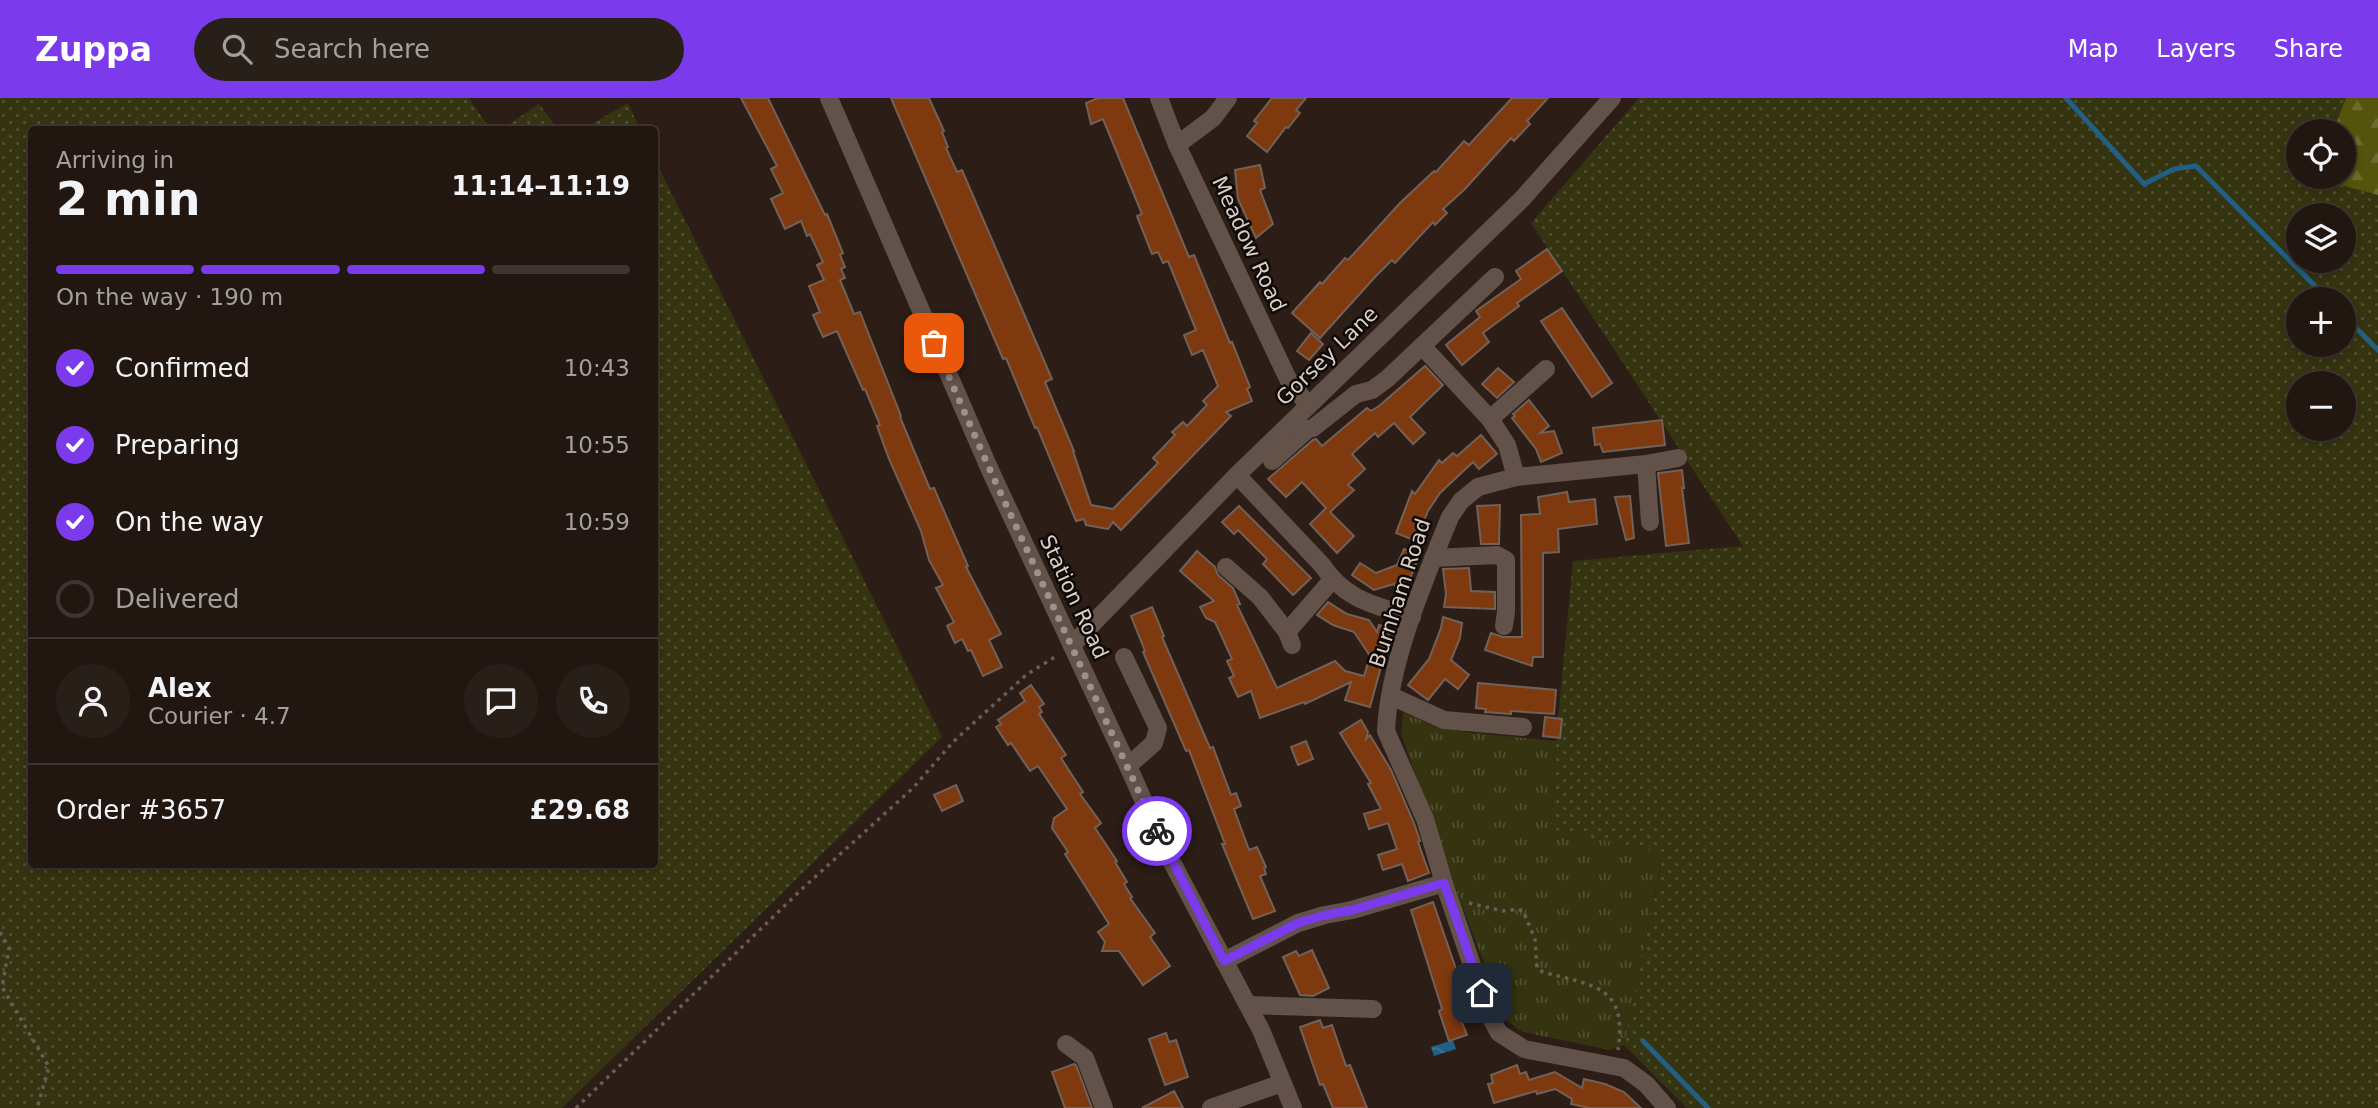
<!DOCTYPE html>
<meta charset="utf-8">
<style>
body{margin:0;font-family:"DejaVu Sans",sans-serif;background:#291f19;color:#f1f3f6;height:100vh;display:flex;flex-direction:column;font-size:26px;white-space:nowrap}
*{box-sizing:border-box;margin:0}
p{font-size:23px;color:#a29f9f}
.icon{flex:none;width:38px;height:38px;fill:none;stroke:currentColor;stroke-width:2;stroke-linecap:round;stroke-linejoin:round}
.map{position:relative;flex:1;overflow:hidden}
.sheet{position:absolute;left:28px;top:28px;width:630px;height:742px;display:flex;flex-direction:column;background:#211610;border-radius:7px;box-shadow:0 4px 10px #0003,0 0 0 2px #3e3530}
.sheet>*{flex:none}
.buttons{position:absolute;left:2286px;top:21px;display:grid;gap:14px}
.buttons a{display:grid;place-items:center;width:70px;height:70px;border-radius:50%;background:#211610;box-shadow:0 4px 10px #0003,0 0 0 2px #3e3530;font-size:35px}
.pin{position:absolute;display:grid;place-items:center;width:60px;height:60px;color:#fff;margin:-30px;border-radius:14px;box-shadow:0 4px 10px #0006}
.courier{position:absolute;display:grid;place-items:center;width:70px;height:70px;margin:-35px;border:5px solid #7c3aed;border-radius:50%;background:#fff;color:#222;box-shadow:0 2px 9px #0007}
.headline em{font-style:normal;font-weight:700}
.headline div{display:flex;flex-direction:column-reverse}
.headline{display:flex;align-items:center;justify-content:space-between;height:119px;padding:0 28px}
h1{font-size:46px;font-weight:700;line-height:52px}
.bar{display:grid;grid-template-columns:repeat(4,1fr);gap:10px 7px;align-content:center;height:84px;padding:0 28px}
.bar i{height:9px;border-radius:5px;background:#3e3530}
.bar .current{background:#7c3aed}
.bar p{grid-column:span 4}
.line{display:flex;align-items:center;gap:18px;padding:0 28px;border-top:2px solid #3e3530}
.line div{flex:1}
.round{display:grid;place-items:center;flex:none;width:74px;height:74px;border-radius:37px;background:#291f19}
ol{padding:0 28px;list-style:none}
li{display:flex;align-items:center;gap:21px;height:77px}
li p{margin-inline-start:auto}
li .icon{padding:7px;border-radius:50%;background:#7c3aed;color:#fff;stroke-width:4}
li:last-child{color:#a29f9f}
li i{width:38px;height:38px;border:4px solid #3e3530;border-radius:50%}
header{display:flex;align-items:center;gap:42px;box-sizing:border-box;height:98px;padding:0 35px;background:#7c3aed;color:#fff}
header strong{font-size:33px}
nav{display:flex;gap:38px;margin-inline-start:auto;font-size:24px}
.search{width:490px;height:63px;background:#291f19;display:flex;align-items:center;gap:18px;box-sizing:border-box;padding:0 24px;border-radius:38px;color:#a29f9f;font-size:26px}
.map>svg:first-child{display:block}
.grass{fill:url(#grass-dots);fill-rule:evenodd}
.forest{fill:url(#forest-firs)}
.park{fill:url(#park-tufts)}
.water{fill:url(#water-waves)}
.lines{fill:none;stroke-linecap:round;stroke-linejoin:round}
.stream{stroke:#215f86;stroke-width:5}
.building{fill:#7f390e;stroke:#726159;stroke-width:2}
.path{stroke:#695c55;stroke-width:3.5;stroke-dasharray:3.5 5;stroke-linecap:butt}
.minor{stroke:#63524a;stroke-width:18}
.done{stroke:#9c918b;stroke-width:7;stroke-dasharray:0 12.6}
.route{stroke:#7c3aed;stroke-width:9}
.labels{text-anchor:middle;stroke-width:5;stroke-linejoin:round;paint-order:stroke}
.street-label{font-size:21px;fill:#d9cfca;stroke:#0f0906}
</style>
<header>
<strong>Zuppa</strong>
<div class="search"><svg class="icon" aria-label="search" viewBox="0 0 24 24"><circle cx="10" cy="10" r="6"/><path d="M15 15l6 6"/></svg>Search here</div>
<nav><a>Map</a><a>Layers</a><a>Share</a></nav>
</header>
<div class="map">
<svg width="2378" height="1010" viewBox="0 0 2378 1010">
<defs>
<pattern id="grass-dots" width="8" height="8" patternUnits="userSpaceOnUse" patternTransform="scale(1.75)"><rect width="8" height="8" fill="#343410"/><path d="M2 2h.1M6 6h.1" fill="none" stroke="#515031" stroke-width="1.8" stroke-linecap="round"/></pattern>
<pattern id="forest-firs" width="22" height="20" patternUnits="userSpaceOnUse" patternTransform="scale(1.75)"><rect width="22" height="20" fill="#54540c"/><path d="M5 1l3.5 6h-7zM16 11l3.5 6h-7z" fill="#6c6c2e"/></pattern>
<pattern id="park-tufts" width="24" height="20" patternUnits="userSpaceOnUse" patternTransform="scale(1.75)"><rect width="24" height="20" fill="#343410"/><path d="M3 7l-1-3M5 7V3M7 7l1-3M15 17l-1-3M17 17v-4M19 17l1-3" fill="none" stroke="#515031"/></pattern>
<pattern id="water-waves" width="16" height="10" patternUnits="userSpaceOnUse" patternTransform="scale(1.75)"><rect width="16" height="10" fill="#215f86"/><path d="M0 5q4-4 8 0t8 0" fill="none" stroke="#417596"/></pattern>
</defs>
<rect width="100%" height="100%" fill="#2c1d16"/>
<g class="grass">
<path d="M0 0H469L490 31 32 32V766H654L655 62 942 639 562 1010H0Z"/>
<path d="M1639 0H2346L2333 33H2298V79H2337L2344 88 2378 97V1010H1687L1624 947 1663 756 1551 731 1556 643 1573 463 1743 448 1531 125ZM2298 117H2343V163H2298ZM2298 201H2343V247H2298ZM2298 285H2343V331H2298Z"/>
<path d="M628 5 640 31H583Z"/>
<path d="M539 6 558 31H502Z"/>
</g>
<path class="forest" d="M2346 0H2378V97L2344 88 2337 79H2343V33H2333Z"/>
<path class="park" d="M1403 614 1436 629 1473 635 1556 643 1551 731 1663 755 1624 947 1610 952 1523 934 1507 923 1467 821 1401 636Z"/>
<path class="water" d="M1453 942 1456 951 1434 958 1431 949Z"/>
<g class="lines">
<g class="stream">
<path d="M2066 0 2144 86 2174 71 2196 68 2328 201"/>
<path d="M2343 217 2378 252"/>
<path d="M1643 943 1708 1010"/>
</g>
</g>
<g class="building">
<path d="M741 0H768L825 117 827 116 843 155 840 157 845 169 841 171 845 180 840 182 854 216 860 214 901 318 900 319 930 391 934 390 968 468 966 469 1001 536 989 542 1002 569 983 578 971 552 968 553 962 541 955 545 947 528 954 524 936 490 943 487 929 462 921 433 889 361 877 328 880 327 865 291 863 292 837 233 823 239 813 217 820 214 809 188 824 182 817 167 823 164 810 136 807 138 801 123 785 131 771 101 783 95 771 71 777 68Z"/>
<path d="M891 0H929L944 33 942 34 948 49 946 50 957 74 962 72 1052 281 1045 284 1074 353H1073L1091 407 1113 411 1158 365 1153 360 1175 337 1172 334 1183 324 1187 328 1207 307 1203 303 1218 288 1203 252 1192 257 1184 237 1196 232 1168 163 1163 165 1158 154 1152 156 1137 118 1142 116 1103 21 1091 26 1086 5 1098 0H1123L1189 159 1194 157 1230 245 1232 244 1250 289 1247 291 1252 303 1226 314 1231 318 1121 432 1113 424 1108 431 1086 427 1084 421 1076 423 1037 329 1035 330 1006 260 1003 261Z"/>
<path d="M1272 0H1306L1296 12 1300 15 1288 30 1286 29 1267 54 1247 38 1257 25 1254 23Z"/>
<path d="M1512 0H1548L1527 23 1530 26 1514 43 1511 40 1465 91 1443 111 1447 115 1435 127 1433 124 1395 165 1392 162 1375 179 1320 240 1292 215 1320 184 1322 186 1345 160 1348 162 1400 105 1434 73 1436 74 1464 43 1469 47Z"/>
<path d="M1260 67 1265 90 1260 92 1273 126 1256 140 1238 101 1235 72Z"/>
<path d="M1547 151 1562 173 1517 205 1519 208 1483 235 1489 244 1462 267 1446 247 1480 219 1476 213 1521 181 1516 173Z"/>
<path d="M1562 210 1612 285 1592 299 1541 223Z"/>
<path d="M1311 235 1323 246 1309 262 1297 253Z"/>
<path d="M1425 268 1443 287 1410 319 1425 335 1413 346 1394 325 1378 339 1375 335 1352 356 1365 371 1348 387 1354 392 1330 414 1354 438 1337 455 1310 426 1326 410 1302 384 1286 399 1268 381 1313 342 1316 341 1322 348 1367 310 1371 313 1379 308Z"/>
<path d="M1498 270 1514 284 1497 300 1482 286Z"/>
<path d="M1529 302 1549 328 1540 335 1554 333 1562 355 1541 364 1536 351 1512 320 1515 318 1513 316Z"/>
<path d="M1662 322 1665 347 1603 354 1600 346 1595 347 1593 330Z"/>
<path d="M1481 337 1497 356 1479 371 1473 364 1440 395 1428 413 1416 443 1396 435 1412 393 1415 396 1439 362 1442 365 1453 355 1457 358Z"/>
<path d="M1682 372 1684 390H1682L1689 445 1666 448 1658 375Z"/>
<path d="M1567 394 1569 404 1595 401 1597 426 1558 431 1559 454 1543 455V559H1533L1532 568 1485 552 1491 535 1503 539H1522L1521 417 1540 416 1538 399Z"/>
<path d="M1630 398 1634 440 1626 442 1615 399Z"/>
<path d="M1500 407 1499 446H1481L1477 408Z"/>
<path d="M1239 408 1311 480 1293 497 1263 466 1267 461 1238 432 1234 436 1222 424Z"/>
<path d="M1404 451 1419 457 1410 481 1395 488 1394 486 1374 492 1352 477 1360 465 1376 475 1397 467Z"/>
<path d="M1197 453 1215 469 1218 477 1233 490 1240 506 1237 507 1277 590 1335 563 1345 573 1364 578 1370 558 1354 534 1333 527 1317 517 1328 504 1347 516 1369 522 1377 534 1379 527 1390 530 1383 569H1381L1370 609 1345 602 1351 584 1305 606 1304 604 1260 620 1251 593 1238 599 1229 580 1234 578 1227 563 1232 561 1215 524 1206 520 1200 509 1214 503 1180 473Z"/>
<path d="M1469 470 1471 493 1495 494V511L1444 509 1446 496 1443 471Z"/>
<path d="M1152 509 1164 538 1162 539 1210 650 1213 649 1231 697 1236 695 1241 708 1234 711 1249 752 1257 749 1266 769 1264 770 1266 776 1260 778 1275 813 1253 821 1222 746H1225L1189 652 1186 653 1143 554 1145 553 1131 518Z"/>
<path d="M1443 519 1462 525 1460 540 1451 562 1469 577 1458 591 1445 581 1428 602 1408 587 1429 561 1441 530Z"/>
<path d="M1478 585 1556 592 1554 616 1511 613V616L1485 614 1486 611 1476 610Z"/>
<path d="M1031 587 1044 606 1039 609 1042 614 1039 616 1066 657 1061 660 1083 694 1080 696 1101 725 1095 730 1117 763 1115 764 1127 784 1124 786 1132 799 1130 800 1155 835 1150 839 1170 868 1143 887 1119 853H1102L1105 844 1098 834 1109 826 1065 756 1068 754 1052 730 1054 720 1067 711 1038 668 1030 673 1011 645 1008 647 996 629 1001 626 998 622 1025 603 1020 595Z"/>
<path d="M1545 619 1562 621 1560 640 1543 638Z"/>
<path d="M1361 622 1368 634 1366 641 1370 637 1391 672 1414 725 1420 743 1418 744 1429 775 1408 783 1402 766 1383 772 1378 757 1397 751 1388 725 1369 731 1364 716 1381 711 1368 686 1371 685 1340 635Z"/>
<path d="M1306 643 1313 661 1298 667 1291 649Z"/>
<path d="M956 687 963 703 942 713 934 697Z"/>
<path d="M1433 804 1467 903 1455 907 1467 937 1449 943 1439 913 1442 911 1411 812Z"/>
<path d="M1312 852 1329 890 1313 898 1300 897 1283 859 1296 853 1299 858Z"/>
<path d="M1320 922 1323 930 1332 927 1346 968 1350 967 1367 1010H1333L1323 986 1320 987 1300 929Z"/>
<path d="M1166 935 1169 944 1176 942 1188 979 1165 987 1149 941Z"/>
<path d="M1074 966 1076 967 1092 1010H1065L1052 974Z"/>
<path d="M1517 967 1520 976 1526 974 1529 982 1555 974 1582 990 1584 981 1605 986 1624 994 1641 1010H1589L1571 1006 1572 1001 1555 991 1537 996 1536 993 1494 1005 1488 986 1493 985 1491 977Z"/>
<path d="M1174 993 1183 1010H1142Z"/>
</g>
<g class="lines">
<g class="path">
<path d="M1469 805 1503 813 1517 811 1523 813 1535 841 1537 870 1543 874C1593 888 1628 887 1618 952"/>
<path d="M0 834 9 850 2 889 49 969 37 1010"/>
<path d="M576 1010 804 789 913 690 953 644 1026 577 1058 557"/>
</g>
<g class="minor">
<path d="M829 0 990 372 1128 668 1167 755 1261 932 1293 1010"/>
<path d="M1159 0 1177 47 1288 281 1308 307"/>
<path d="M1177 47 1213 20 1228 0"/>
<path d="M1422 248 1490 321 1507 347 1516 379"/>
<path d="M1490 321 1546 271"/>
<path d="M1272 363 1308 331 1313 330 1356 296 1372 292 1387 281 1495 179"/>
<path d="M1646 366 1650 424"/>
<path d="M1237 377 1322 467C1345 502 1374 507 1412 519"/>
<path d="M1433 460 1497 457 1506 462V514L1504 528"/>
<path d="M1226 469 1260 499 1287 534"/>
<path d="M1072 547 1237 377 1522 101 1612 0"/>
<path d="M1292 547 1287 534 1332 482"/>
<path d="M1124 559 1158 630 1154 645 1128 668"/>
<path d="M1391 598 1444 622 1523 629"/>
<path d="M1224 863 1298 825 1325 817 1352 812 1444 785"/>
<path d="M1248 907 1373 911"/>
<path d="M1066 946 1085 960 1104 1010"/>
<path d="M1211 1010 1282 985"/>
<path d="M1667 1010 1646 986 1624 970 1524 951 1499 935 1489 917 1444 785 1425 721 1386 633C1389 564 1424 483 1450 419L1461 403 1478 389 1516 379 1646 366 1678 360"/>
</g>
</g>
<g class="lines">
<path class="done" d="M934 245 990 372 1157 733"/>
<path class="route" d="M1157 733 1224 863 1298 825 1325 817 1352 812 1444 785 1482 895"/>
</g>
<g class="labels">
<g class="street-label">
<text transform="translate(1249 146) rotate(65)" y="7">Meadow Road</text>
<text transform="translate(1327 258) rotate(-44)" y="7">Gorsey Lane</text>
<text transform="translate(1400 495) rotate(-72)" y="7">Burnham Road</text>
<text transform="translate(1074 499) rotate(65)" y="7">Station Road</text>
</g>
</g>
</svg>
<div class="buttons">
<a><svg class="icon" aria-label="locate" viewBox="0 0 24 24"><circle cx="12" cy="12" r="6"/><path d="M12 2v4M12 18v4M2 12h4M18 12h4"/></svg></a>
<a><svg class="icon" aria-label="layers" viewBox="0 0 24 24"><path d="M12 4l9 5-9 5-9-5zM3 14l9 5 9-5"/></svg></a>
<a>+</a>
<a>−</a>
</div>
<div class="pin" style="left:934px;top:245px;background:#ea580c"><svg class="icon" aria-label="bag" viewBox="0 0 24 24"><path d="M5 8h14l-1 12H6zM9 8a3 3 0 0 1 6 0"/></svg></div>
<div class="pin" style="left:1482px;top:895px;background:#1f2937"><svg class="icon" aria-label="home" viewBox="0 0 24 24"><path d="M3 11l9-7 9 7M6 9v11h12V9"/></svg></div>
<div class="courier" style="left:1157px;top:733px"><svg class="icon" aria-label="bike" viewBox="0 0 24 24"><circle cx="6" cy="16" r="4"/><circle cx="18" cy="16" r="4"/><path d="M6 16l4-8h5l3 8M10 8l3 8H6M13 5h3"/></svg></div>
<section class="sheet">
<div class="headline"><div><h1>2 min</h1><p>Arriving in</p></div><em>11:14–11:19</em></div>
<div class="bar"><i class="current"></i><i class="current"></i><i class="current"></i><i></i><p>On the way · 190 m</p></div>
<ol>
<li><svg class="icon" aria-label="check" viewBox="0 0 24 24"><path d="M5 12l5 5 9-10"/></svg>Confirmed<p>10:43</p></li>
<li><svg class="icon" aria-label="check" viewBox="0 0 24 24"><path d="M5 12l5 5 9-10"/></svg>Preparing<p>10:55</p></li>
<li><svg class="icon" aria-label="check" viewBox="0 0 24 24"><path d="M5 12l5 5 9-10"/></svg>On the way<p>10:59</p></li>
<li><i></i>Delivered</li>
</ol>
<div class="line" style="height:126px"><a class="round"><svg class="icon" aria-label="person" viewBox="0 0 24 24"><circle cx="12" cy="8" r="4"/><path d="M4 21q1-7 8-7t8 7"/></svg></a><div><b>Alex</b><p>Courier · 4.7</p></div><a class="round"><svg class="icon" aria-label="chat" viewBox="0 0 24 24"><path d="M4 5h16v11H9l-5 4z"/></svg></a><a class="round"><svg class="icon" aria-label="phone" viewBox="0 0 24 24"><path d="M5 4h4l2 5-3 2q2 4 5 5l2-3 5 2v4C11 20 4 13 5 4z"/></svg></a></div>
<div class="line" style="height:91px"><div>Order #3657</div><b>£29.68</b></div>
</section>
</div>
